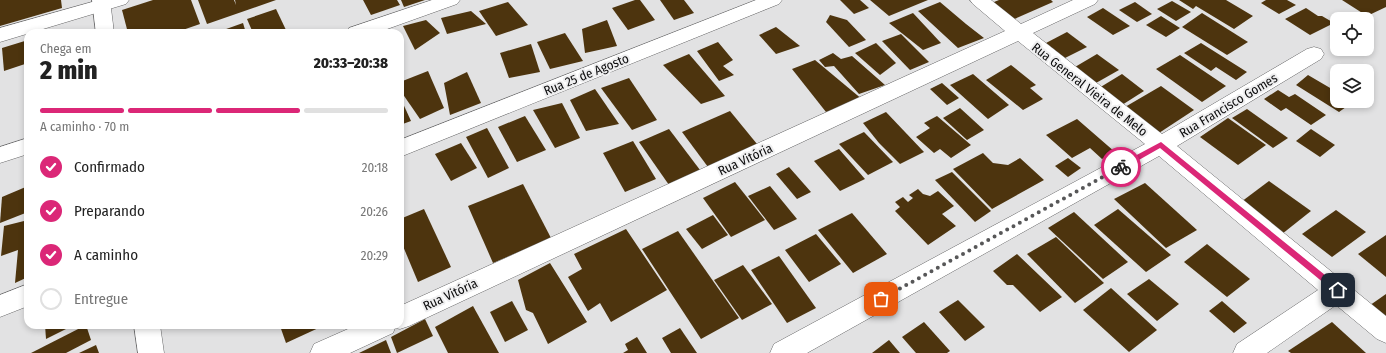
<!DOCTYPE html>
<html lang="pt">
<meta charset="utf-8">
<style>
body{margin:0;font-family:"Fira Sans Condensed",sans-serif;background:#f2f2f2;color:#222;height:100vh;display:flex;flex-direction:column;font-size:15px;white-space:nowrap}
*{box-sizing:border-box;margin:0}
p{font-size:13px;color:#767676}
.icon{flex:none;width:22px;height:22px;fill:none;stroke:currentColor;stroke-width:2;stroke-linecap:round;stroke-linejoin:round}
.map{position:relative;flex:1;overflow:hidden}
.sheet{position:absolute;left:24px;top:29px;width:380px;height:300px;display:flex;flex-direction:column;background:#fff;border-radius:12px;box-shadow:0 2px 6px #0003}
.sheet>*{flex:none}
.buttons{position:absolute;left:1330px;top:12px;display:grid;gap:8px}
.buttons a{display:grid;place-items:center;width:44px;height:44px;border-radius:8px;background:#fff;box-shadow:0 2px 6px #0003;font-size:20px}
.pin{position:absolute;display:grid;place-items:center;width:34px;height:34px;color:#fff;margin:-17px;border-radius:8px;box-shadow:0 2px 6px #0006}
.courier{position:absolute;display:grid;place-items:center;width:40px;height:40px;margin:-20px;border:3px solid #db2777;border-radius:50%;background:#fff;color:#222;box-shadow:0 1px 5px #0007}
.head em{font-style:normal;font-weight:800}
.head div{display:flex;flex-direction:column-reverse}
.head{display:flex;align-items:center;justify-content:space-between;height:68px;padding:0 16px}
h1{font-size:26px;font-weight:800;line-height:30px}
.bar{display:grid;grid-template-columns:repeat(4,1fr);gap:6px 4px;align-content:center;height:48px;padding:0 16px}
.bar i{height:5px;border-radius:3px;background:#e0e0e0}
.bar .current{background:#db2777}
.bar p{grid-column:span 4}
ol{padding:0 16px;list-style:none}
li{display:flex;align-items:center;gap:12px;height:44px}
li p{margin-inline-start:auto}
li .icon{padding:4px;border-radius:50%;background:#db2777;color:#fff;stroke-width:4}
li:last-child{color:#767676}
li i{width:22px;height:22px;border:2px solid #e0e0e0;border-radius:50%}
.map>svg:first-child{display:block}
.building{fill:#4d340e}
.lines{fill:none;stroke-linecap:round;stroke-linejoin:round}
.street-casing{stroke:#666667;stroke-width:1}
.secondary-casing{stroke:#666667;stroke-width:1}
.street{fill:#fff;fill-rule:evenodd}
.secondary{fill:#fff;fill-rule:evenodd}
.route{fill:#db2777}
.done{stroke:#575758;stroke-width:4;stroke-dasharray:0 7.2}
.labels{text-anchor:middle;stroke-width:4;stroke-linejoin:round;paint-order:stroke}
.street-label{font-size:13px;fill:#0c0c0d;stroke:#efeff0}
</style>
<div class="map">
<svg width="1386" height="353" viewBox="0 0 1386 353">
<rect width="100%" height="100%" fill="#e2e2e3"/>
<g class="building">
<path d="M0 0H61L62 8 0 26Z"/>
<path d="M153 0H191L200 24 174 33H128L122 10Z"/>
<path d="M198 0H234L236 5 235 0H276L207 24Z"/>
<path d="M363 0H397L400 5 371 15Z"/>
<path d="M401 0H425L404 7Z"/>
<path d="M635 0H640L655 20 628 30 612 8Z"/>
<path d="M660 0H684L694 13 674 20Z"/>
<path d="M840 0H860L869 8 854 14Z"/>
<path d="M870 0H928L889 16Z"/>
<path d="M999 0H1051L1053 2 1010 21 989 4Z"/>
<path d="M1179 0H1226L1253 16 1234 29 1196 6 1193 9Z"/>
<path d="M1266 0H1287L1296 5 1279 14 1261 3Z"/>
<path d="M1342 0H1386V7L1367 16Z"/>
<path d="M1172 1 1191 12 1176 21 1157 9Z"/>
<path d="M508 2 528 25 496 36 479 11Z"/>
<path d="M940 2 966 24 984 38 958 48 918 11Z"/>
<path d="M1135 2 1152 14 1137 22 1119 10Z"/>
<path d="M1103 8 1130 26 1113 35 1087 17Z"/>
<path d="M1306 8 1318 16H1322L1334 23 1310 35 1285 19Z"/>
<path d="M276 9 286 30 278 33H253L247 19Z"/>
<path d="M471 11 486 24 447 34 441 18Z"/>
<path d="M913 13 941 43 923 50 889 23Z"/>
<path d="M1202 13 1248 42 1227 55 1182 27Z"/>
<path d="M830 15 847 20 866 40 849 47 826 22Z"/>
<path d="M1161 16 1180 28 1166 37 1146 25Z"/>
<path d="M426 20 440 33 415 50 403 26Z"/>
<path d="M607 20 617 46 585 53 582 29Z"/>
<path d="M243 23 246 33H215Z"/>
<path d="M776 27 800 46 776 54 759 35Z"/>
<path d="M1067 32 1087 47 1065 58 1046 43Z"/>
<path d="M565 33 583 61 550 69 537 42Z"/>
<path d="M901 34 929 62 910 70 882 41Z"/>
<path d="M28 40V63L4 71 2 48Z"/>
<path d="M718 42 733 60 723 66 734 75 719 81 697 51Z"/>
<path d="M876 43 896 63 880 75 855 53Z"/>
<path d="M1201 43 1247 72 1236 80 1216 67 1211 71 1184 53Z"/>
<path d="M531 44 540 72 509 78 500 53Z"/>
<path d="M833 53 841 59 852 56 885 85 859 94 834 66 825 67 819 60Z"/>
<path d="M689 54 725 96 701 104 663 65Z"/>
<path d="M1097 54 1119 70 1096 83 1075 67Z"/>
<path d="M1180 55 1226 86 1202 102 1156 69Z"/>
<path d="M815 60 863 100 826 112 792 69Z"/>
<path d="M1011 65 1036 85 1030 88 1043 99 1023 110 986 80Z"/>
<path d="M428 71 444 108 420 119 400 90V82Z"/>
<path d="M467 72 481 103 450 115 444 83Z"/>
<path d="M973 74 1009 105 988 119 950 85Z"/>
<path d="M1122 74 1144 91 1122 105 1099 88Z"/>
<path d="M1308 75 1337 92V101L1353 102 1339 112 1296 85Z"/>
<path d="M629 78 657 120 632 130 601 88Z"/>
<path d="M942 83 959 98 947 105 930 89Z"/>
<path d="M1161 86 1194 110 1159 133 1125 107Z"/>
<path d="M595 89 619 124 586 131 570 100Z"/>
<path d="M1278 90 1289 97 1295 94 1326 115 1311 125 1286 108 1281 111 1264 99Z"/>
<path d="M400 97 411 121 400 125Z"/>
<path d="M562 103 580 138 555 148 533 110Z"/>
<path d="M960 108 984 130 967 140 943 118Z"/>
<path d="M1247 109 1288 138 1273 148 1232 118Z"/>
<path d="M730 111 757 144 708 167 682 132Z"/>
<path d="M886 112 924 152 900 164 879 143 863 123Z"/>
<path d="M525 116 546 150 517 162 498 127Z"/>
<path d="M937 116 971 145 951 158 940 149 934 153 916 137 930 128 924 123Z"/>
<path d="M1228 118 1266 145 1238 165 1200 137Z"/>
<path d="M1077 119 1115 152 1102 159 1090 148 1072 158 1046 135Z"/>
<path d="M487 128 509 168 488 178 466 137Z"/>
<path d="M669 129 700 170 669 185 639 142Z"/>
<path d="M1311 129 1335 145 1320 157 1296 141Z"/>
<path d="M864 132 893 162 868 175 839 144Z"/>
<path d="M633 141 656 179 625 192 603 153Z"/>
<path d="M461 143 477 168 451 181 435 154Z"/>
<path d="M839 149 865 179 840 191 814 161Z"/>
<path d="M983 153 993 163 1008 165 1020 158 1044 180 992 209 953 169Z"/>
<path d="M1068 158 1081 168 1068 177 1055 166Z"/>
<path d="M789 167 811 192 797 199 776 174Z"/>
<path d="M952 172 991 211 975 222 935 180Z"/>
<path d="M1269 181 1311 211 1282 234 1241 202Z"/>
<path d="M735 182 765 220 731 237 703 198Z"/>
<path d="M1145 183 1197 230 1166 248 1114 199Z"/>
<path d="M523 184 551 238 493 263 468 206Z"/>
<path d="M28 186V212L0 223 2 197Z"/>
<path d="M770 186 797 219 774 230 748 196Z"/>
<path d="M918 189 923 194 930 196 938 191 954 206 942 214 956 226 928 245 895 211 900 207 895 202 903 197 908 202 913 198 909 195Z"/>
<path d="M424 209 451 267 418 282 400 239V219Z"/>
<path d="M1118 209 1171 255 1146 272 1094 225Z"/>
<path d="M1336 210 1366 232 1332 257 1302 234Z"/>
<path d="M1074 212 1128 262 1103 279 1048 228Z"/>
<path d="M852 213 887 254 853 273 818 230Z"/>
<path d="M713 215 728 235 702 249 686 229Z"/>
<path d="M28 220V277L15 283 18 250 1 256 4 226Z"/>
<path d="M626 229 667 290 611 322 600 303 588 311 568 277 582 269 574 254Z"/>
<path d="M678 231 739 318 701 339 642 249Z"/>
<path d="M816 234 841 264 809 282 785 250Z"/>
<path d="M1386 235V277L1358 254Z"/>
<path d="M1056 237 1104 283 1075 303 1027 254Z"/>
<path d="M1207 244 1250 279 1227 297 1184 262Z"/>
<path d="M1017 254 1062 297 1040 312 1013 285H1007L993 271Z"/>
<path d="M779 256 816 308 787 323 751 270Z"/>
<path d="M550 263 587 322 548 344 533 313 526 310 518 280Z"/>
<path d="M743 265 772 304 742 320 714 280Z"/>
<path d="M1149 279 1179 304 1157 321 1127 294Z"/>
<path d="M1111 288 1157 330 1129 352 1083 310Z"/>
<path d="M1386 294V325L1366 308Z"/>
<path d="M958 300 985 327 965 341 939 312Z"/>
<path d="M512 301 528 330 505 342 490 312Z"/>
<path d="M1222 301 1247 323 1234 333 1209 311Z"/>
<path d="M473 306 499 353H448L435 327Z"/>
<path d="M425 319 433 336 397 353 391 337Z"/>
<path d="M924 322 950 351 947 353H916L902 337Z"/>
<path d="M1332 322 1366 353H1291L1288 351Z"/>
<path d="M45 325H74L46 339Z"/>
<path d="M86 325 91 340 66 353H31Z"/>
<path d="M282 325H325L286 343 280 326Z"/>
<path d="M680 328 697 353H671L662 338Z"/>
<path d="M637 337 647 353H623L628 350 625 344Z"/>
<path d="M386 340 391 353H359Z"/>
<path d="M889 340 900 353H872Z"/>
<path d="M96 345 99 353H79Z"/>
</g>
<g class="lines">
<defs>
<g id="street">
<path d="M99 0H129L126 4 0 42V28Z"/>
<path d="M432 0H460L457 4 376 33H347L349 28Z"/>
<path d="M756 0H782L779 4 400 157V140Z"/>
<path d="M970 0H991L1021 24 1073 0H1098L1095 4 1033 33 1162 134 1307 49 1314 47 1321 49 1324 54 1321 59 1177 146 1386 316V343L1377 339 1336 305 1267 353H1233L1237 344 1318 290 1159 156 807 353H770L774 344 1145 144 1018 41 409 326 400 329 395 328 393 333 350 353H310L314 344 357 325H400V306L1005 31 973 4Z"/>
<path d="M28 138V154L0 163V147Z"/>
<path d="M28 284V306L0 317V295Z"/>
</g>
<g id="secondary">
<path d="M92 0H110L114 33H96Z"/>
<path d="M134 325H160L164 353H138Z"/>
</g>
</defs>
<use href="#street" class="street-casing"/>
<use href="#secondary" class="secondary-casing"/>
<use href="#street" class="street"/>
<use href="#secondary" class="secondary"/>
</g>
<path class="route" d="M1161 142 1341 288V293H1336L1160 148 1123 169H1118V165Z"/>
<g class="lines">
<path class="done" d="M881 299 1121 167"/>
</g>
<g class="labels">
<g class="street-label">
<text transform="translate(586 74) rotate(-22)" y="5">Rua 25 de Agosto</text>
<text transform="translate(1090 89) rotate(38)" y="5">Rua General Vieira de Melo</text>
<text transform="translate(1228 105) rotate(-31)" y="5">Rua Francisco Gomes</text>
<text transform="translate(745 159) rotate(-25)" y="5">Rua Vitória</text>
<text transform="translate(450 294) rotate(-25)" y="5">Rua Vitória</text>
</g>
</g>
</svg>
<div class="buttons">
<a><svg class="icon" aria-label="locate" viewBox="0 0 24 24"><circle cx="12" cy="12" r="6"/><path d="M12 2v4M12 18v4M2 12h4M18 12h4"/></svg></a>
<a><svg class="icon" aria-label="layers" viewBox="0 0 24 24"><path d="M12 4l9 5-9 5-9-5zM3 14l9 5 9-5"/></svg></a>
</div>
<div class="pin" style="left:881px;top:299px;background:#ea580c"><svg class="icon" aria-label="bag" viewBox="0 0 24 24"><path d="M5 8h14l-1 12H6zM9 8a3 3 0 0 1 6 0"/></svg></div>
<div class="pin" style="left:1338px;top:290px;background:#1f2937"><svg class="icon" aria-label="home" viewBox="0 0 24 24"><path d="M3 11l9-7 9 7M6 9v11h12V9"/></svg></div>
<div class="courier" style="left:1121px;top:167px"><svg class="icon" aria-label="bike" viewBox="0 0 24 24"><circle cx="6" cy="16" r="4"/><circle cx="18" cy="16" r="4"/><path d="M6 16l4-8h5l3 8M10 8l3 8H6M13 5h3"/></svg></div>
<section class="sheet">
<div class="head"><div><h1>2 min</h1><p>Chega em</p></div><em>20:33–20:38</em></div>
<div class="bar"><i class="current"></i><i class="current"></i><i class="current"></i><i></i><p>A caminho · 70 m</p></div>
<ol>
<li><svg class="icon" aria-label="check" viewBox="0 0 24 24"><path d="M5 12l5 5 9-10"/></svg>Confirmado<p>20:18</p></li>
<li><svg class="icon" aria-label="check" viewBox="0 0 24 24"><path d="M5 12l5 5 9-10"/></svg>Preparando<p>20:26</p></li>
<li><svg class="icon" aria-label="check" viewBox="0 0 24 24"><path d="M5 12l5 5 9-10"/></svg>A caminho<p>20:29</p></li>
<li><i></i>Entregue</li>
</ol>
</section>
</div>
